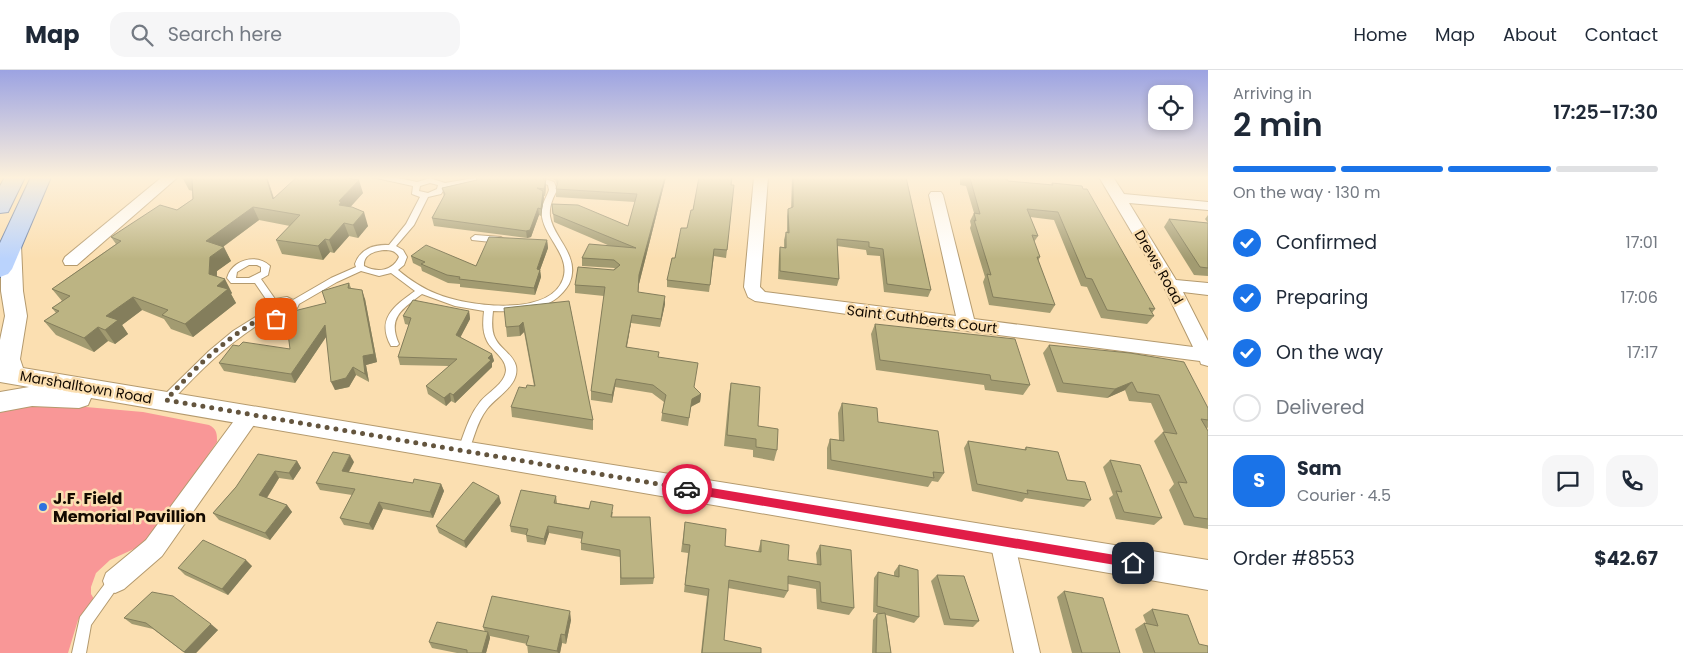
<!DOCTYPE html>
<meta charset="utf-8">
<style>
body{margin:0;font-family:Poppins,sans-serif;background:#f6f6f7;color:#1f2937;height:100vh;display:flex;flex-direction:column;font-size:19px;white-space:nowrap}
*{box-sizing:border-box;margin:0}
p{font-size:16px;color:#747a83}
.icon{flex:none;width:28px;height:28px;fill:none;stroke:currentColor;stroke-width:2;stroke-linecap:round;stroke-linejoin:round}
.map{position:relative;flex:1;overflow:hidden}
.details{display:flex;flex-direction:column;background:#fff;width:475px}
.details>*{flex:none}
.buttons{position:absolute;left:1148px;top:15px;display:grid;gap:10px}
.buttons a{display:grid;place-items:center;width:45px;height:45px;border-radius:10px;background:#fff;box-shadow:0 2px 8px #0003;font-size:25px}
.pin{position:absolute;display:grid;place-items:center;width:42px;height:42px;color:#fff;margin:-21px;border-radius:10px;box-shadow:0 2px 8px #0006}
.courier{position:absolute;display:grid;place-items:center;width:50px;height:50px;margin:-25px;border:4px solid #e11d48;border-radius:50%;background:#fff;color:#222;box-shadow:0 1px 6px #0007}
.summary em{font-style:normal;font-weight:600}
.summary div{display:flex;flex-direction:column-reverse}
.summary{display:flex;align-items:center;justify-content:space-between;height:85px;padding:0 25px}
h1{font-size:32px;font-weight:600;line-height:38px}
.bar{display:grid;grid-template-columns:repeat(4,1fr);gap:8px 5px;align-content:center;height:60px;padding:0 25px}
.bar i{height:6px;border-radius:4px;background:#e0e1e3}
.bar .selected{background:#1a73e8}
.bar p{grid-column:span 4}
.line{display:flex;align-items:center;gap:12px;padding:0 25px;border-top:1px solid #e0e1e3}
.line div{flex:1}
.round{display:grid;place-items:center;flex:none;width:52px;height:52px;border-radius:15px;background:#f6f6f7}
ol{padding:0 25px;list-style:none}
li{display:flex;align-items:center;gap:15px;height:55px}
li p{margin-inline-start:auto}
li .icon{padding:5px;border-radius:50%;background:#1a73e8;color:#fff;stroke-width:4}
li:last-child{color:#747a83}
li i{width:28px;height:28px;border:2px solid #e0e1e3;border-radius:50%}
header{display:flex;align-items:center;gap:30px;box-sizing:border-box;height:70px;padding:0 25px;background:#fff;border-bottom:1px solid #e0e1e3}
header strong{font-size:24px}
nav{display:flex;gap:28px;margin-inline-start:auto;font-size:18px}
.search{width:350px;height:45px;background:#f6f6f7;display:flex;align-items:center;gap:12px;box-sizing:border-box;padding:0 18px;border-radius:15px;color:#747a83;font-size:19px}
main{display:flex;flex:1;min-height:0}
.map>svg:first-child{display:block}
.green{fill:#f99797}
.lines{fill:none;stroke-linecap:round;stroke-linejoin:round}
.service-casing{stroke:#b49a6e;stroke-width:2}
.minor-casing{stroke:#b49a6e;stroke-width:2}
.tertiary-casing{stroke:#b49a6e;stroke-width:2}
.primary-casing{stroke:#627aa3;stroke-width:2}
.service{fill:#fff;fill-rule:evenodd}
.minor{fill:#fff;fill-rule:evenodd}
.tertiary{fill:#fff;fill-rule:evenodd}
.primary{fill:#bad3fd;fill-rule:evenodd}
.wall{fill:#a29b71}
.shaded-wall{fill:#847e5c}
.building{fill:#bcb483;stroke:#847e5c}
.route{fill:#e11d48}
.done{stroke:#64553e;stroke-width:5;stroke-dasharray:0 9}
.poi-dot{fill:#2f71de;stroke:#fbdfb1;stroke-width:2}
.labels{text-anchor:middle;stroke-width:5;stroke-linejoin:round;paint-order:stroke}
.street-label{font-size:14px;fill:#130a00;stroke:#fbdfb1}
.near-poi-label{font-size:16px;font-weight:bold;fill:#130a00;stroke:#fbdfb1;text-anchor:start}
</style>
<header>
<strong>Map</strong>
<div class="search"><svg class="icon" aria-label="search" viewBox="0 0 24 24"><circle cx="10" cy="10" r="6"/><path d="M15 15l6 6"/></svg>Search here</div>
<nav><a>Home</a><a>Map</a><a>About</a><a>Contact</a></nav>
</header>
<main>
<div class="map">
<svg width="1208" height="583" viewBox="0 0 1208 583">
<rect width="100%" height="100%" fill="#fbdfb1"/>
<path class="green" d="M40 333 143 342 209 355C217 359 217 364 217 372L152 465 136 478 110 490 96 503 91 517V524L94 529 78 550 68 583H0V338Z"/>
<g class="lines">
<defs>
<g id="service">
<path d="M372 107H394L417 112 430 108 445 113 480 107H499L445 118 441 124 428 127 414 155 396 176 403 180 407 187 404 195 398 200C410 210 422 218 437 224 466 236 549 248 563 209 572 183 538 164 542 138 543 132 547 126 549 120L548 115 528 107H540L554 112 557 120C553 128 549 136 550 146 552 161 565 173 570 188 573 196 573 206 569 214 553 241 522 242 493 241 492 250 491 260 495 268 500 279 513 284 516 296 520 315 496 327 487 339 476 353 474 370 467 385L463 387 459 385 457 382C464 365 468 347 480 332 488 322 505 314 506 300 506 288 492 281 487 271 482 261 483 251 484 241L455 236 422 224C402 239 387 248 399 274L397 276H391C376 249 394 236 415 221L391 203 379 206 361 201 337 212 299 234 293 246 276 252 267 249C229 272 199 301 170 333H162L161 330 162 327 209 281 233 261 262 243 268 232 255 213H231L227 208C232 190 256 183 270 196L268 205 261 209 275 229 287 227 293 230 331 208 356 197 355 194C360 179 374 174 389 175L406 154 420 127 412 124 413 116ZM430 113 438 115 437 119 428 123 419 121 420 116ZM384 180C391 180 396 181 399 187 393 201 377 203 364 196 363 185 374 181 384 180ZM249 195H257L261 197V202L249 208H236L237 202ZM285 233 290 236 287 242 276 245 271 243C272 236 278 234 285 233Z"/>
<path d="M475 165 501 167 505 170 501 173 472 170 471 168Z"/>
<path d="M115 505 120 507 122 511 91 555 86 583H72L80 547 110 507Z"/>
</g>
<g id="minor">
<path d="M162 107H178L77 195H65L63 191 65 187Z"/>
<path d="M754 107H768L760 217 765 222 956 246 929 125 931 122H941L943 125 974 249 1193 277 1163 215 1099 107H1113L1124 124 1208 132V140L1129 133 1176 210 1208 213V225L1183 222 1208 271V296L1201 294 1200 291 967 261 755 231 748 227 744 217Z"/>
<path d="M249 338 256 340 259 346 256 352 162 486 124 519 115 523 106 519 103 511 106 503 146 470 242 340Z"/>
<path d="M1002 460 1010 463 1014 471 1040 583H1014L990 471 994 463Z"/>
</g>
<path id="tertiary" d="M11 169 18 171 21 175 23 221 27 246 20 289 23 298 463 371 1208 490V520L91 328 88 335 79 338 32 336 0 342V322L29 317 0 312V270L5 246 1 221V175L4 171Z"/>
<g id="primary">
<path d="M5 107H25L8 142 0 143V116Z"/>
<path d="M31 107H51L12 199 8 204 0 207V173Z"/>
</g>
</defs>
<use href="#service" class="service-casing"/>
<use href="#minor" class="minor-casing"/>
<use href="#tertiary" class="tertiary-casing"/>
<use href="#primary" class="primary-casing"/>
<use href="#service" class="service"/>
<use href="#minor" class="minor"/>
<use href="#tertiary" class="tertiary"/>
<use href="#primary" class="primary"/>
</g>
<g class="wall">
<path d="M182 107H267L274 128 363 123 350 137 368 156 358 168 349 166 334 183 330 182 323 190 282 184 276 170 290 156 259 150 223 177 231 191 217 201V207L232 223 231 224 236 233 193 267 171 259 164 249 142 240 122 255 128 264 115 274 108 271 94 282 56 265 44 251 56 243 52 238 62 231 52 219 116 174 111 167 177 140 193 129V121L189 120Z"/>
<path d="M476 107 546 116 545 126H544L541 146 539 145 531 167 527 168 434 156 432 148 444 127 442 118 476 110Z"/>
<path d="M546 107H666L639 214 638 222 665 234 660 257 631 253 627 277 658 287 701 324 700 332 691 337 688 356 661 351 664 332 652 323 615 317 612 333 591 330V321L604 226 575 223V215L615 199 614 198 582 196V188L610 176 554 152 552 134 628 156 635 132 556 127V119L557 115 555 110Z"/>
<path d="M692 107H732L727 180 726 188 714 186 709 222 667 217V210L675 188 687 158 693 140 699 110 698 108Z"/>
<path d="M792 107H906L931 220 928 227 884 222 880 186 867 185 866 180 837 176 839 209 837 216 778 209 779 185 780 177 784 178V170L786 162H787V146L788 139 791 138Z"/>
<path d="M960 107H1006L1008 111 1051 115 1052 113 1155 239 1152 243 1154 246 1147 254 1101 248 1087 217 1081 216 1054 150 1030 147 1038 166 1034 172 1040 187 1038 191 1055 235 1050 243 989 235 983 212 985 207 970 158 971 155 970 151 974 143 966 116 960 115Z"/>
<path d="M1208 145V153L1205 149Z"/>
<path d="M1169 149 1208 153V206L1194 205 1164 157Z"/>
<path d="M547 170 548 178 540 200 541 207 535 225 460 217V214L448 213 422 201 421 197 413 193 411 186 476 196Z"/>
<path d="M349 213 351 218 365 229 377 292 366 295 369 312 356 305 349 317 335 320 326 267 295 313 224 301 219 293 239 276 290 279 291 247 326 233Z"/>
<path d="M569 231 593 350V360L512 347 511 337 526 318 534 316 524 262 520 266 507 267 506 257Z"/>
<path d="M469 241 470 249 460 267 492 284 494 291 492 293V297L455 333 451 331 446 336 428 324 426 316 449 296 400 295 398 287 409 255 405 254 403 246Z"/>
<path d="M875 254 1030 315 1023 325 985 320 984 315 876 300 871 264Z"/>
<path d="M1049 275 1208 338V357L1207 359 1208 361V459L1184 455 1169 420 1174 414 1154 371 1163 362H1164L1151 333 1129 331 1125 320 1107 328 1057 322 1043 283Z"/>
<path d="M731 313 758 356 777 380 774 391 753 387V380L724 376 729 324Z"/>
<path d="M842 333 878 352 944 403 938 412 932 411 928 417 827 399V378L830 369 839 370 838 343Z"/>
<path d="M968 371 1024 380 1026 377 1067 410 1091 430 1084 437 1025 428 1022 432 972 421 964 378Z"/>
<path d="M1110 390 1162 448 1154 455 1116 449 1109 428 1113 425 1103 397Z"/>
<path d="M297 391 301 398 293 410 279 408 267 428 287 435 292 442 270 470 219 450 213 443 236 417Z"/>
<path d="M354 392 349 402 413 413 441 414 444 421 433 448 383 439 373 460 344 455 340 448 352 425 320 420 316 413Z"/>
<path d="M556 426 557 433 613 442 612 447 654 508 653 514 620 515V487L581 480V473L582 469 549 463 545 475 527 472 526 465 511 462 510 456Z"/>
<path d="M501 433 466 478 439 463 436 456Z"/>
<path d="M685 452 725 476 758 482 761 470 788 490 817 495 816 483 820 475 854 538 849 545 817 539 816 519 788 514V521L784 528 728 518 724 570 761 583H701L707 526 684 522 688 483 681 482Z"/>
<path d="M899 495 919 547 914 553 886 545 891 583H872L873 550 877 544H880L873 542 874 508 878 502 894 506V502Z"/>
<path d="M252 496 228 525 185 505 178 498Z"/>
<path d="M937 505 979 551 973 557 944 555 931 511Z"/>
<path d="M1064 521 1120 583H1072L1057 527Z"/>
<path d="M1152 539 1199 574 1208 583H1143L1135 559 1144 553H1146L1143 545Z"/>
<path d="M124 548 218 560 196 583H185L153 559 132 554Z"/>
<path d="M571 550 566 574 562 573 560 583H528L527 574 490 566V568L486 583H457L432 578 429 572 485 562 483 557Z"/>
</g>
<g class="shaded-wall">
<path d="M266 107H267L278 143 273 129Z"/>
<path d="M665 107H666L639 214 637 230 639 205Z"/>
<path d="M546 109V116L545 126 544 119Z"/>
<path d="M359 110 363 123 345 143 343 148 339 131Z"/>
<path d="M543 121 544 128 541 146V139Z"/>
<path d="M253 137 259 150 213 184 206 171Z"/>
<path d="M538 138 539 145 531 167 527 168 526 161Z"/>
<path d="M364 142 368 156 358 168 353 155Z"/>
<path d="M344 153 349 166 334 183 329 170Z"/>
<path d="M325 169 330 182 323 190 318 176Z"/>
<path d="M547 170 548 178 540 200 541 207 535 225 534 218 537 199Z"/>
<path d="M224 177 231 191 217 201 216 217 209 204 210 187Z"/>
<path d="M225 209 232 223 231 224 236 233 193 267 185 254 217 216Z"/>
<path d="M362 220 365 229 377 292 366 295 369 312 365 304 363 286Z"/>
<path d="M665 226V234L660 257 661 249Z"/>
<path d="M133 227 142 240 122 255 128 264 115 274 105 260 106 246Z"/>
<path d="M469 241 470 249 458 272 456 265Z"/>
<path d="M632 245 631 253 625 285 626 277Z"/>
<path d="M523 252 524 262 520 266 519 256Z"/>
<path d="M325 255 328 264 295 313 291 304Z"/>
<path d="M98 257 108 271 94 282 84 268Z"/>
<path d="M492 284 494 291 492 293V297L455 333 453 325Z"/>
<path d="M353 297 356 305 349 317 335 320 331 312Z"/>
<path d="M616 309 615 317 612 333V325Z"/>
<path d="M1132 312 1125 320 1107 328 1115 319Z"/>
<path d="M450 323 451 331 446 336 444 328Z"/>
<path d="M701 324 700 332 690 337 692 329Z"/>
<path d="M350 385 354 392 345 408 342 401Z"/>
<path d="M297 391 301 398 293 410 289 403Z"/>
<path d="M275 401 279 408 264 432 259 425Z"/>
<path d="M441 414 444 421 433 448 430 442Z"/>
<path d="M499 426 501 433 466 478 464 471Z"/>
<path d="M379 432 383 439 373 460 369 454Z"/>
<path d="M287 435 292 442 270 470 265 463Z"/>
<path d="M548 456 549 463 545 475 544 469Z"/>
<path d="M246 490 252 496 228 525 222 519Z"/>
<path d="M570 541 571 550 566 574 565 565Z"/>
<path d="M211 554 218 560 196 583H185L184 582Z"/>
<path d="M488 562 490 568 486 583H482Z"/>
<path d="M561 564 562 573 560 583H558L557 581Z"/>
</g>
<g class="building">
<path d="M182 107H266L273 129 297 107H342L359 110 339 131 341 132 339 135 352 137 364 142 353 155 344 153 329 170 325 169 318 176 276 170 300 145 253 137 206 171 224 177 210 187 209 204 225 209 217 216 228 219 185 254 162 245 168 240 133 227 106 246 118 250 105 260 98 257 84 268 44 251 59 241 52 238 70 226 52 219 121 171 111 167 160 135 177 140 193 129 192 109Z"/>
<path d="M476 107H541L546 109 544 119 537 118 543 121 541 139 538 138 530 160 526 161 432 148 445 124 442 118 477 110Z"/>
<path d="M556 107H665L639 205 638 222 665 226 661 249 632 245 626 277 659 282 658 287 698 293 694 317 701 324 692 329 689 348 662 343 666 325 653 315 616 309 612 325 591 321 605 217 575 215 578 197 614 200 620 195 614 190 582 188 589 174 636 178 553 144 552 134 578 135 628 156 637 124 556 119 558 111Z"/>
<path d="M699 107H732L731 115H734L727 180 714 179 710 215 667 210 672 188H675L681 158H687L691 140H693Z"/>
<path d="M793 107H906L931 220 887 214 883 179 869 177V172L837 169 839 209 780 201V177L786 178V162L789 163 788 139 793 137Z"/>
<path d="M963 107H1006L1008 111 1053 115 1052 113 1082 116 1083 119H1087L1155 239 1149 238 1154 246 1107 240 1092 209 1086 208 1058 142 1027 139 1038 166 1032 165 1040 187H1037L1055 235 993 227 987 204 991 205 974 150 976 151 974 143 980 144 970 108H963Z"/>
<path d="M1169 149 1208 153V198L1200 197Z"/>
<path d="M489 167 547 170 537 199 540 200 534 218 459 209 460 207 447 205 421 194 425 192 411 186 426 175 476 196Z"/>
<path d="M349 213 348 218 362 220 374 284 363 286 365 304 353 297 346 308 331 312 325 255 291 304 219 293 233 275 239 276 243 272 290 279 286 248 291 247 290 242 326 233 322 221Z"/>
<path d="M413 230 469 241 456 265 492 284 488 288 491 290 453 325 450 323 444 328 426 316 457 289 398 287 411 248 403 246Z"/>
<path d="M569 231 593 350 511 337 519 317 526 318 527 315 535 316 523 252 519 256 506 257 504 238Z"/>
<path d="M875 254 1015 269 1030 315 991 310 990 305 880 290Z"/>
<path d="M1049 275 1130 283 1184 292 1208 338V350L1201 349 1208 361V449L1194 447 1178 412 1187 413 1163 362 1177 364 1159 325 1137 322 1132 312 1115 319 1063 313Z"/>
<path d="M731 313 760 317 758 356 778 359 777 380 756 377V369L727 365Z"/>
<path d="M842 333 877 338 878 352 938 361 944 403 933 402 934 408 831 390 830 369 844 371Z"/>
<path d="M968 371 1026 380V377L1058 382 1067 410 1085 412 1091 430 1027 420 1028 424 977 414Z"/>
<path d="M333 382 350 385 342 401 413 413 414 409 441 414 430 442 379 432 369 454 340 448 355 419 316 413Z"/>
<path d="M258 384 297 391 289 403 275 401 259 425 287 435 265 463 213 443 236 417Z"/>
<path d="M1110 390 1140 395 1162 448 1124 442 1116 421 1122 422Z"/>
<path d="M473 412 499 426 464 471 436 456Z"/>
<path d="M521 420 556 426 554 433 589 439 591 431 613 435 611 447H650L654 508H621L620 480 581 473 583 462 548 456 544 469 526 465 528 459 510 456Z"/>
<path d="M685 452 726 459 725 476 761 482V470L789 475 788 490 821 495 820 475 851 480 854 538 821 532 820 512 788 506V521L729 510 724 570 761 578V583H702L709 519 685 515 690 475 683 474Z"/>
<path d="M203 470 246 490 222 519 178 498Z"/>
<path d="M899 495 918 500 919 547 877 536 878 502 899 507Z"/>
<path d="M937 505 964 506 979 551 950 549Z"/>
<path d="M1064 521 1103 528 1120 583H1082Z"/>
<path d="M152 522 173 526 211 554 184 582 146 553 124 548Z"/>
<path d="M492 526 570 541 565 565 561 564 557 581 526 575 529 566 483 557Z"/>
<path d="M1152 539 1188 545 1199 574 1208 576V583H1155L1144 553 1158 556Z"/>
<path d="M885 543 891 583H876L877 544Z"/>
<path d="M437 552 488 562 482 583H467V580L429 572Z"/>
</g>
<linearGradient id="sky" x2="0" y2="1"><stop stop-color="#9ca3e2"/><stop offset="0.57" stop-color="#fdf1dc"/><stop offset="1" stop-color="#fdf1dc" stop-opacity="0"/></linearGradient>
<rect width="1208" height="189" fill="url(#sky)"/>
<path class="route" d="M687 414 1133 488 1138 493 1133 498 687 423 682 419Z"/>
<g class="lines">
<path class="done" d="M276 249 266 245C223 270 199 294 166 330L687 419"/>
</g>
<circle class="poi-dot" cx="43" cy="437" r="5"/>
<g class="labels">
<g class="street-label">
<text transform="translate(1159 197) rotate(60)" y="5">Drews Road</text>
<text transform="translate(922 249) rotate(7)" y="5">Saint Cuthberts Court</text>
<text transform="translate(86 317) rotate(10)" y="5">Marshalltown Road</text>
</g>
<g class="near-poi-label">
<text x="53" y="434">J.F. Field<tspan x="53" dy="18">Memorial Pavillion</tspan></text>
</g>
</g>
</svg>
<div class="buttons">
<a><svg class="icon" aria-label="locate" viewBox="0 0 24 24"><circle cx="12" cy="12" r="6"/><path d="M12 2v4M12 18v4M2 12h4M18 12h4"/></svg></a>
</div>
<div class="pin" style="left:276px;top:249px;background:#ea580c"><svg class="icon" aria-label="bag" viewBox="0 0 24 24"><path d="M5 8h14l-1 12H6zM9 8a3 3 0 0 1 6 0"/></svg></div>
<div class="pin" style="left:1133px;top:493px;background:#1f2937"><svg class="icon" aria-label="home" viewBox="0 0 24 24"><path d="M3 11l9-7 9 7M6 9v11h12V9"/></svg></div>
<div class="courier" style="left:687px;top:419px"><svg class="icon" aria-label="car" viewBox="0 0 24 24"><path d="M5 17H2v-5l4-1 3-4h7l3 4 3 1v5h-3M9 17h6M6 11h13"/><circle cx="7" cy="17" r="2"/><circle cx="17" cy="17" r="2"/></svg></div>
</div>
<section class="details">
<div class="summary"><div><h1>2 min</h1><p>Arriving in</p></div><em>17:25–17:30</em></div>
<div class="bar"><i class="selected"></i><i class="selected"></i><i class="selected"></i><i></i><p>On the way · 130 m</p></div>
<ol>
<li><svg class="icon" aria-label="check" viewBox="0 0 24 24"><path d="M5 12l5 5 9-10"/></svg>Confirmed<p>17:01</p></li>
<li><svg class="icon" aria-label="check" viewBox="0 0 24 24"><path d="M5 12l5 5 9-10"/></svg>Preparing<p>17:06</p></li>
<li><svg class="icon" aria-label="check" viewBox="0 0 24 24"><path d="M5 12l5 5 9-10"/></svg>On the way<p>17:17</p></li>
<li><i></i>Delivered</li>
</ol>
<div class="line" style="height:90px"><b class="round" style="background:#1a73e8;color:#fff">S</b><div><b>Sam</b><p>Courier · 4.5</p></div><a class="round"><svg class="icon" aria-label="chat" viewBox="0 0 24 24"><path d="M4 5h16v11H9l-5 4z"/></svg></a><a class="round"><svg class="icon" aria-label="phone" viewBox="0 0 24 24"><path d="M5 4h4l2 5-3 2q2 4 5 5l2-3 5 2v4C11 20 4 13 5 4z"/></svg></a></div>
<div class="line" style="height:65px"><div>Order #8553</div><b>$42.67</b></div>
</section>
</main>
